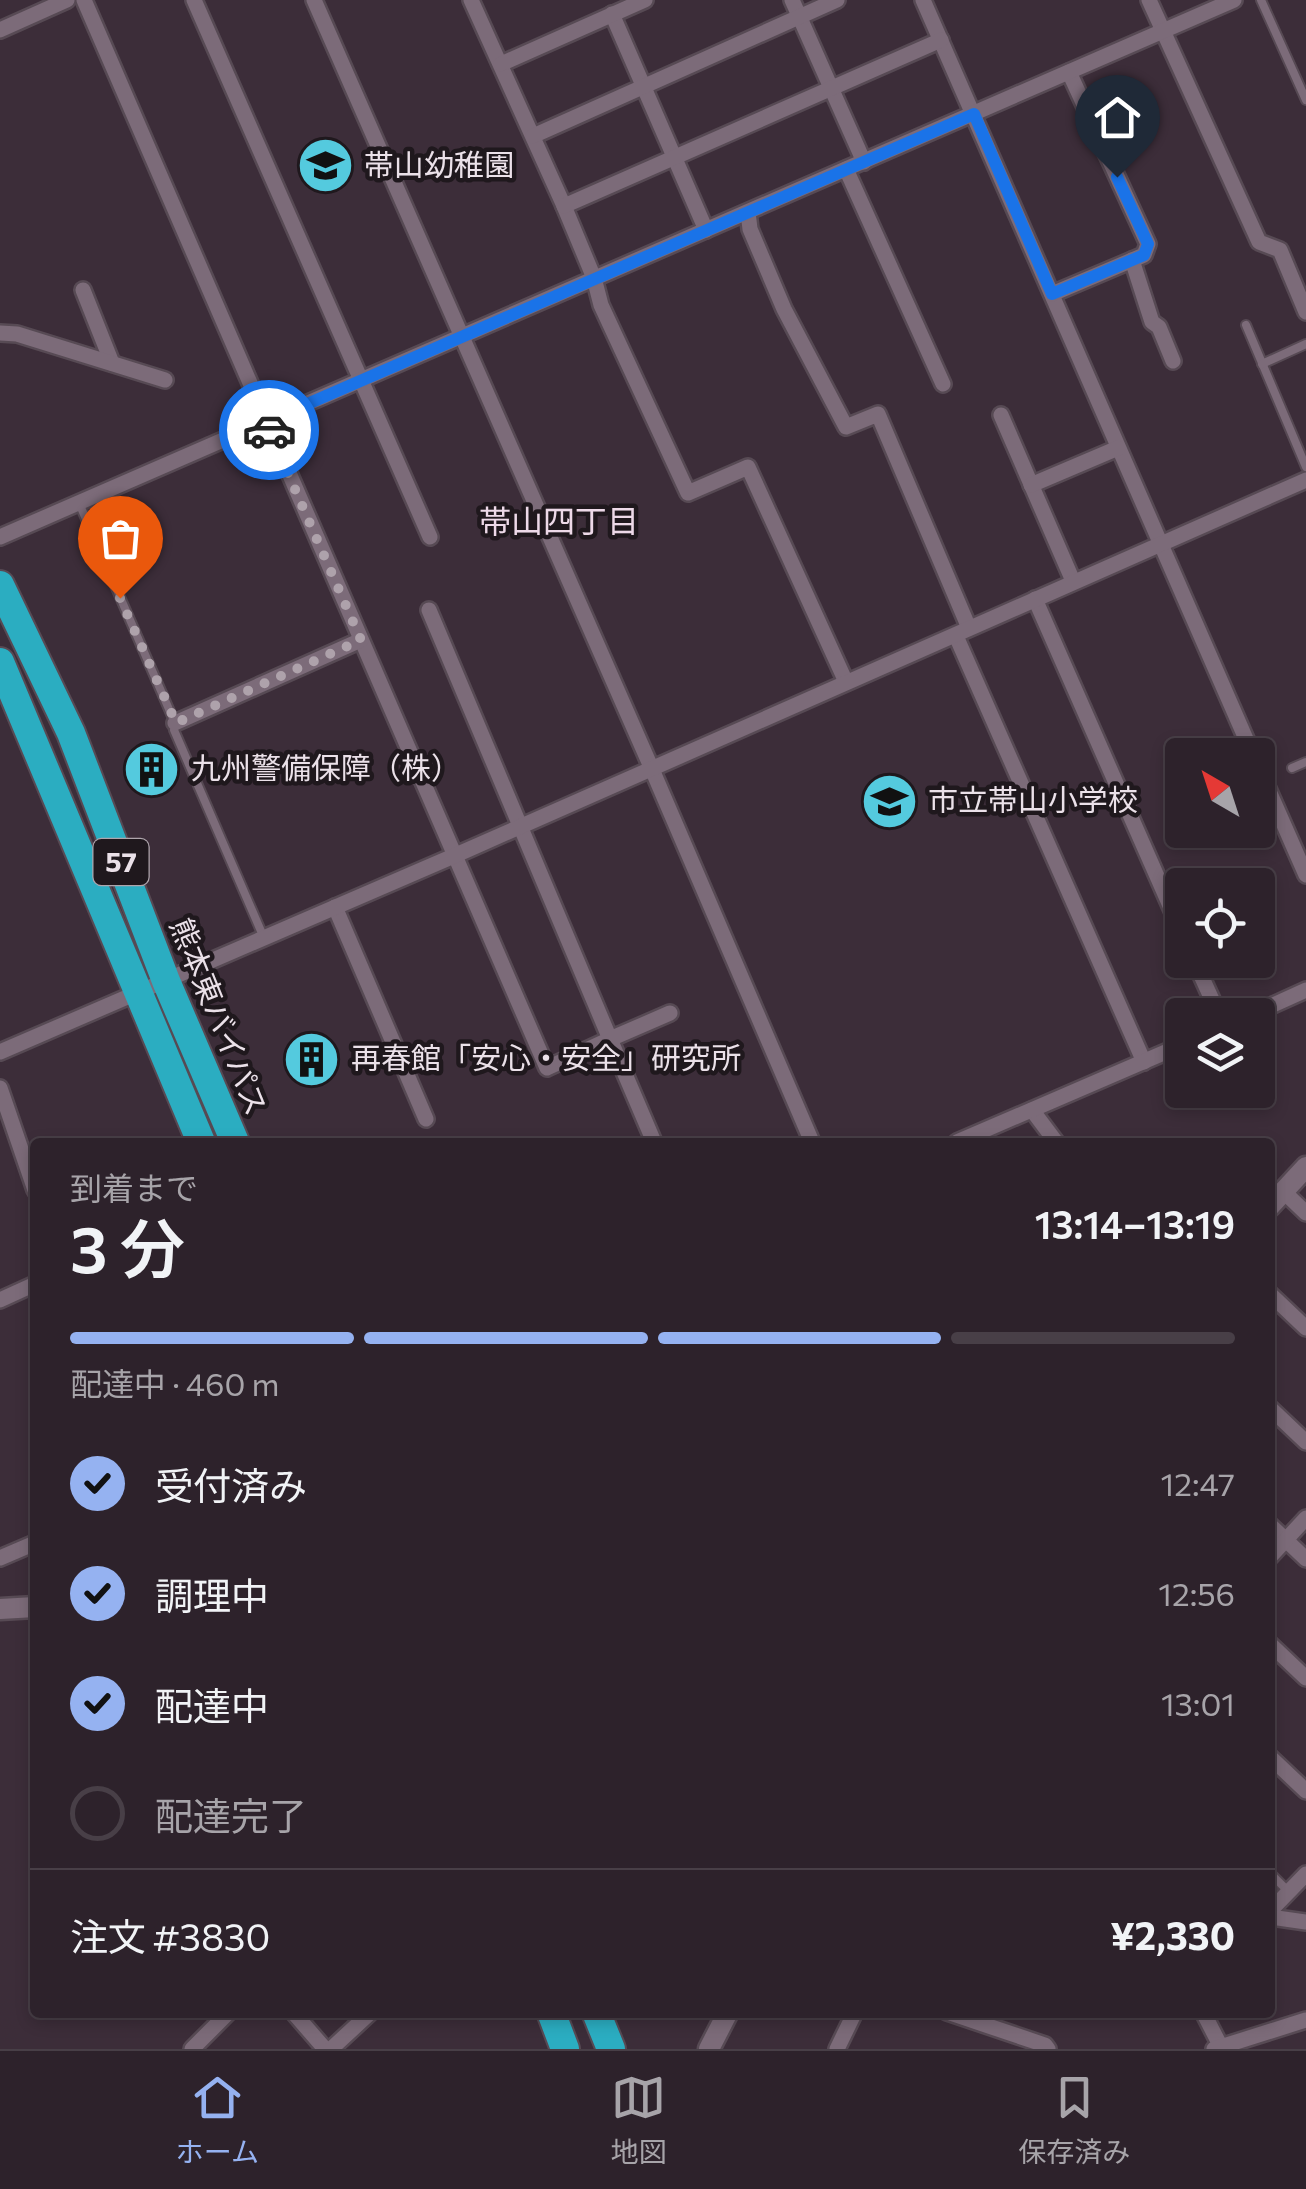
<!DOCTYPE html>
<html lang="ja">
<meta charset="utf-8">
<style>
body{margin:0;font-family:Commissioner,"Noto Sans JP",sans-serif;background:#352a33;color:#f1f3f6;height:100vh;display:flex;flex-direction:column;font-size:38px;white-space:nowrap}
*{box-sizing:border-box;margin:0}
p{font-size:32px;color:#a7a4a9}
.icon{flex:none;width:55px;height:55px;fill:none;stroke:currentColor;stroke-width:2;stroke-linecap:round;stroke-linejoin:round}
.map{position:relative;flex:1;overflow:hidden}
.side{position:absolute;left:30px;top:1138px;width:1245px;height:880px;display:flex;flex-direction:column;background:#2d222b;border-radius:10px;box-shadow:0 5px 15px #0003,0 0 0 2px #483f47}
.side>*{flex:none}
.needle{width:65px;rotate:321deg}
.fabs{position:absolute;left:1165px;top:738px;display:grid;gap:20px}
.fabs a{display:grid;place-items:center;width:110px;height:110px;border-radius:10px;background:#2d222b;box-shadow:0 5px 15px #0003,0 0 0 2px #483f47;font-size:50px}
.pin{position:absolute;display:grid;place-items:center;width:85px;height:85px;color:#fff;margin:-102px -42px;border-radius:50% 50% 50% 0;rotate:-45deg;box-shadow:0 0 10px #0007}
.pin .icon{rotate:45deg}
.courier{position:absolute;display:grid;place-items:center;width:100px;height:100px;margin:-50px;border:8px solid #1a73e8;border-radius:50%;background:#fff;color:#222;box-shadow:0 2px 12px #0007}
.summary em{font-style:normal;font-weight:600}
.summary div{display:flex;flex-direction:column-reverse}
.summary{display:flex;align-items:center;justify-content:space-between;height:170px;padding:0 40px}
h1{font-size:65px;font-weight:600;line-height:75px}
.bar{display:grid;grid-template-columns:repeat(4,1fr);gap:15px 10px;align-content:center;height:120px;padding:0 40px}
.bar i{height:12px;border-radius:8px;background:#483f47}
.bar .selected{background:#95b2f1}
.bar p{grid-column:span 4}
.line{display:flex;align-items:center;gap:25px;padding:0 40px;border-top:2px solid #483f47}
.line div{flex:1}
ol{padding:0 40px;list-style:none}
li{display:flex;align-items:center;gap:30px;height:110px}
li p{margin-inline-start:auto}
li .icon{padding:10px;border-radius:50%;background:#95b2f1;color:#111;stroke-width:4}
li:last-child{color:#a7a4a9}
li i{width:55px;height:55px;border:5px solid #483f47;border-radius:50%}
.tab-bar{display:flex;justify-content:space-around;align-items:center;height:140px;border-top:2px solid #483f47;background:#2d222b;font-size:28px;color:#a7a4a9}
.tab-bar a{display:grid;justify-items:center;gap:5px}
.tab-bar .selected{color:#95b2f1}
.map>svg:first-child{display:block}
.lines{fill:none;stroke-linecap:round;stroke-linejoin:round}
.lane-casing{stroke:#574a54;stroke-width:12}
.street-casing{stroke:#574a54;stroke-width:20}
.secondary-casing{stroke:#574a54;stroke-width:25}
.highway-casing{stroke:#574a54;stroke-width:32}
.lane{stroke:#7c6b79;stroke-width:8}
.street{stroke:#7c6b79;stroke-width:15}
.secondary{stroke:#7c6b79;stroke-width:20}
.highway{stroke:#2badc1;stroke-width:28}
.done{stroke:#aea2ab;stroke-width:10;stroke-dasharray:0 18}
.route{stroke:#1a73e8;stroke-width:12}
.labels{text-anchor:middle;stroke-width:9;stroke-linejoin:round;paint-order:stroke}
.shield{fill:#1f181d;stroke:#aea5ac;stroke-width:2.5}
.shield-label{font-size:28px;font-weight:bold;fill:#ebe1e9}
.poi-label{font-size:30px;fill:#ebe1e9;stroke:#1f181d;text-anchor:start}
.street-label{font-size:30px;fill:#ebe1e9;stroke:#1f181d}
.neighbourhood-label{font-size:32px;fill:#edd9e8;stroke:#1f181d}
</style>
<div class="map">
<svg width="1306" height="2049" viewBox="0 0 1306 2049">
<rect width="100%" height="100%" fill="#3c2d39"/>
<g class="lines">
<defs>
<g id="lane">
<path d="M1261 0 1306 100"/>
<path d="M1246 325 1306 467"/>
<path d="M1262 364 1306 344"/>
<path d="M79 503 175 723 174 730 264 938"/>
<path d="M1292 768 1306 762"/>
<path d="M1270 1873 1288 1891"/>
</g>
<g id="street">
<path d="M84 0 547 1068 610 1039 654 1142"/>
<path d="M194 0 430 537"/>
<path d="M314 0 651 767 812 1142"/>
<path d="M471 0 564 206 594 278 601 305 688 493 748 467 846 682"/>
<path d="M792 0 864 162"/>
<path d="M923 0 1253 755"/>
<path d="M1149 0 1259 242 1280 250 1306 312"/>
<path d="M612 14 706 230"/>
<path d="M0 30 67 0"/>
<path d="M501 64 645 0"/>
<path d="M533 136 837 0"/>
<path d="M846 169 943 384"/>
<path d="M564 206 941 40"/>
<path d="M748 212 750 229 784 309 846 427 878 414 969 628"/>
<path d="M1132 260 1152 322 1159 327 1173 361"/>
<path d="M83 290 112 363"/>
<path d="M1052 294 1144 255 1148 244 1069 72"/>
<path d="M0 333 17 334 165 380"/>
<path d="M1001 415 1073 581"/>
<path d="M1031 485 1118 448"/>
<path d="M0 537 1234 0"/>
<path d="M1035 599 1182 933"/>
<path d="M429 610 610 1039 670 1013"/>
<path d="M956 636 1144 1062"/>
<path d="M175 723 361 640"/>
<path d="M1258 766 1306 875"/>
<path d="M335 907 426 1119"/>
<path d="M1194 960 1219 1015"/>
<path d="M1251 1015 1306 990"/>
<path d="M0 1052 456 855 1306 480"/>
<path d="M0 1088 35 1190"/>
<path d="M1032 1110 1056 1142"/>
<path d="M957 1142 1182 1045"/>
<path d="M1283 1191 1306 1213"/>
<path d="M1270 1294 1306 1328"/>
<path d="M0 1300 35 1284"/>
<path d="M1270 1408 1306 1442"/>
<path d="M1270 1525 1306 1559"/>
<path d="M1270 1557 1306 1518"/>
<path d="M0 1558 35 1543"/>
<path d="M1270 1644 1306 1678"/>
<path d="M1270 1757 1306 1791"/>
<path d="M1270 1911 1306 1874"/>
<path d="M1270 1917 1306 1922"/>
<path d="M293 2012 325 2049"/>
<path d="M947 2012 1045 2045 1048 2049"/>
<path d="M1203 2012 1221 2047"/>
<path d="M192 2049 229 2012"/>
<path d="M331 2049 371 2012"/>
<path d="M837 2049 855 2012"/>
<path d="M1214 2049 1306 2020"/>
</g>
<g id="secondary">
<path d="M1270 1206 1306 1167"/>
<path d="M0 1609 35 1607"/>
<path d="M709 2049 728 2012"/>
</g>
<g id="highway">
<path d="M0 585 71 733 166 981 235 1142"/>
<path d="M0 662 201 1142"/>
<path d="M551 2012 565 2049"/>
<path d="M596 2012 611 2049"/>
</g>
</defs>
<use href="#lane" class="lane-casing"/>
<use href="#street" class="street-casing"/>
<use href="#secondary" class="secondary-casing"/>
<use href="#highway" class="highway-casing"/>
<use href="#lane" class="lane"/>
<use href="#street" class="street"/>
<use href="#secondary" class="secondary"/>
<use href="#highway" class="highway"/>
</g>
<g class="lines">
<path class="done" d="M120 598 176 723 361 640 269 430"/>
<path class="route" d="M269 430 266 422 974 114 1052 294 1144 255 1148 244 1117 177"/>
</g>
<defs>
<symbol id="school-disc" viewBox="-11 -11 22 22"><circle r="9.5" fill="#54cade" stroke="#1f181d"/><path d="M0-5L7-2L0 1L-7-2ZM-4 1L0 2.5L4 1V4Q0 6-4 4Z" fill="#111"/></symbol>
<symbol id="building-disc" viewBox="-11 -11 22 22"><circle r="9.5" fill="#54cade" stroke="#1f181d"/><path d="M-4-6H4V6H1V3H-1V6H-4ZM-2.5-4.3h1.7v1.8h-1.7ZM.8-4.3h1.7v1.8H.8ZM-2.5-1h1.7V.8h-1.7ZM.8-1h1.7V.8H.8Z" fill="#111"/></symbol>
</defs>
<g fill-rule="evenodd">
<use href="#school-disc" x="294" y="134" width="63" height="63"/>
<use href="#building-disc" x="120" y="738" width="63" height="63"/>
<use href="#school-disc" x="858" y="770" width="63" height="63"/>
<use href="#building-disc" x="280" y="1028" width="63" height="63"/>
</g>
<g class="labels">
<rect class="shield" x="93.5" y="839" width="55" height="46" rx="8"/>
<g class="shield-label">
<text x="121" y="872">57</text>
</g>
<g class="poi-label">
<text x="364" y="176">帯山幼稚園</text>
<text x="191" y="779">九州警備保障（株）</text>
<text x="928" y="811">市立帯山小学校</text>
<text x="351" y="1069">再春館「安心・安全」研究所</text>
</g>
<g class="street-label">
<text transform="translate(218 1017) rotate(68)" y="10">熊本東バイパス</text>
</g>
<g class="neighbourhood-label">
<text x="559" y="533">帯山四丁目</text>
</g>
</g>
</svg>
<div class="fabs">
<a><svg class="needle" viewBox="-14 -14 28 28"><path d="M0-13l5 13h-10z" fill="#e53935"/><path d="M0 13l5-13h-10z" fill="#a7a4a9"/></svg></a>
<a><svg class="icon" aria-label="locate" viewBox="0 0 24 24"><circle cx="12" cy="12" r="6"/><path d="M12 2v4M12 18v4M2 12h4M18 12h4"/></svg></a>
<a><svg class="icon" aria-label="layers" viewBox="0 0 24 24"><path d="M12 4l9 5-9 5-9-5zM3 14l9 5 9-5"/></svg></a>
</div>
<div class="pin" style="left:120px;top:598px;background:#ea580c"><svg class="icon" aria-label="bag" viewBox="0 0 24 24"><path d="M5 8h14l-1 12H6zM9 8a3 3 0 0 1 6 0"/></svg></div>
<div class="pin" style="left:1117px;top:177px;background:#1f2937"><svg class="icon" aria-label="home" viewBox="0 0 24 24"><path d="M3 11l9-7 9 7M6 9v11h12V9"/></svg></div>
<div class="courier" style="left:269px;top:430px"><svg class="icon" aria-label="car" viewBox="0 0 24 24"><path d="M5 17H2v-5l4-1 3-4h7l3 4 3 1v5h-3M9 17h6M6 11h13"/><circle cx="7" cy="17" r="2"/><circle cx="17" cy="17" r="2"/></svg></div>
<section class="side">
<div class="summary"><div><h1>3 分</h1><p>到着まで</p></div><em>13:14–13:19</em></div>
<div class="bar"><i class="selected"></i><i class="selected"></i><i class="selected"></i><i></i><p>配達中 · 460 m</p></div>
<ol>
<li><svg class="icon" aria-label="check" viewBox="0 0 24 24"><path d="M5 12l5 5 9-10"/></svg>受付済み<p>12:47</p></li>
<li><svg class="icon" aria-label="check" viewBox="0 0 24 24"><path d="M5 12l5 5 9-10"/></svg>調理中<p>12:56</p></li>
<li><svg class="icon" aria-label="check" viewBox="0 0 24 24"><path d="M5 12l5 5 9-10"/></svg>配達中<p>13:01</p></li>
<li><i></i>配達完了</li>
</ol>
<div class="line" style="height:130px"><div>注文 #3830</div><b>¥2,330</b></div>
</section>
</div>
<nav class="tab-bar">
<a class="selected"><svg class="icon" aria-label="home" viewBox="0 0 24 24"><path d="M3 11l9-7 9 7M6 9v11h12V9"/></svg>ホーム</a>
<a><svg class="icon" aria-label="map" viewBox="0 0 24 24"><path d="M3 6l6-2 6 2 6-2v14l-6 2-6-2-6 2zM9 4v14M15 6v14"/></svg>地図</a>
<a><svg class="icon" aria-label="saved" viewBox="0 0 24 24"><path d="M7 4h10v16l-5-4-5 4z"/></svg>保存済み</a>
</nav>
